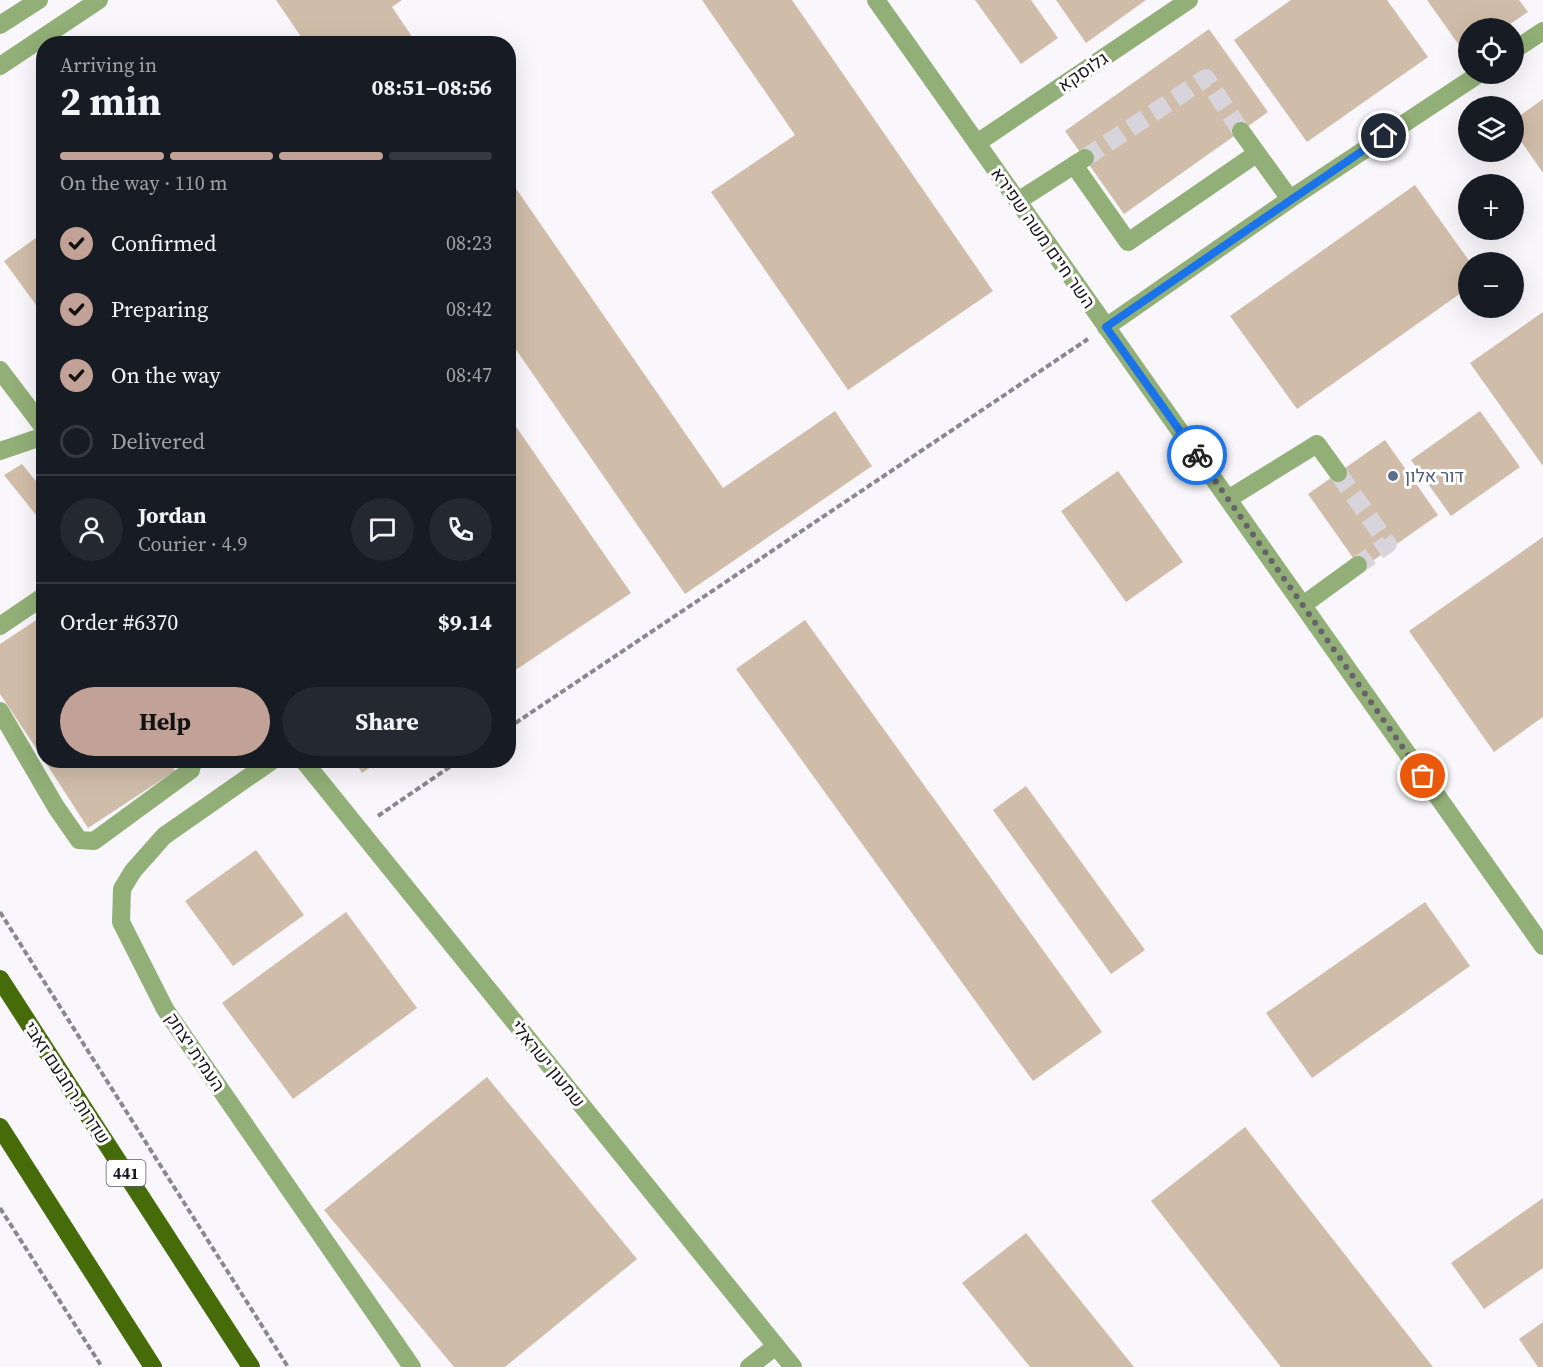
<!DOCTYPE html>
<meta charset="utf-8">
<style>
body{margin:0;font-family:"Source Serif 4",Heebo,serif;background:#242831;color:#f1f3f6;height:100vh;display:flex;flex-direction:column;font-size:22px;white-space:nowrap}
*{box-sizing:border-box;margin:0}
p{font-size:20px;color:#9ea1a6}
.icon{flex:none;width:33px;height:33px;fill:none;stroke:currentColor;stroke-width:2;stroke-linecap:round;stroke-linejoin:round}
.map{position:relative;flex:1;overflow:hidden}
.details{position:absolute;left:36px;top:36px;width:480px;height:732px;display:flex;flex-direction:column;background:#171b24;border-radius:24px;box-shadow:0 6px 24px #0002}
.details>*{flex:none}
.controls{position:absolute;left:1458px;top:18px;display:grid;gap:12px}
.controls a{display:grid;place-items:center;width:66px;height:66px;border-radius:50%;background:#171b24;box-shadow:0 6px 24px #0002;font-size:30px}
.pin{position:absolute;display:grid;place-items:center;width:51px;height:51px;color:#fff;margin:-26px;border:3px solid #fff;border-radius:50%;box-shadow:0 2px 6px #0007}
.courier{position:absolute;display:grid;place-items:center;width:60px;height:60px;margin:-30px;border:4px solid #1a73e8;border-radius:50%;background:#fff;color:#222;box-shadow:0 2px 8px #0007}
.summary em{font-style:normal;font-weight:700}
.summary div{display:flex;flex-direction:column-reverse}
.summary{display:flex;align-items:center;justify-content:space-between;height:102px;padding:0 24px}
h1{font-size:39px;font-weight:700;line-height:45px}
.bar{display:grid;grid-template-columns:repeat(4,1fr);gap:9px 6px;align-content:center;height:72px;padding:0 24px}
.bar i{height:8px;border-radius:4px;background:#363941}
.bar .on{background:#c2a297}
.bar p{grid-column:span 4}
.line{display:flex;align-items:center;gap:15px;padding:0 24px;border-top:2px solid #363941}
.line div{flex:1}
.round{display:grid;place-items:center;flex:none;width:63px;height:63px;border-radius:32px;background:#242831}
ol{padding:0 24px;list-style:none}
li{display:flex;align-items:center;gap:18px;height:66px}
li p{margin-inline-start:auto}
li .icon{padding:6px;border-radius:50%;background:#c2a297;color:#111;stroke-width:4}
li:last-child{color:#9ea1a6}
li i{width:33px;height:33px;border:3px solid #363941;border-radius:50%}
.cta{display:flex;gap:12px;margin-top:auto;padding:12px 24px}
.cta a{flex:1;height:69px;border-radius:36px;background:#c2a297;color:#111;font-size:24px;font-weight:700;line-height:69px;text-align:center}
.cta a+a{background:#242831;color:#f1f3f6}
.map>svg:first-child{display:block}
.building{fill:#d0bda9}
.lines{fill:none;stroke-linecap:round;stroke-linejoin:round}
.minor-tunnel{stroke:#d7d5db;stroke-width:18;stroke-dasharray:18 9;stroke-linecap:butt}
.path{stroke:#8a878e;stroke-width:4;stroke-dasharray:6 3;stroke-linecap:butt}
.minor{stroke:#92af77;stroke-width:18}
.major{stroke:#466c0a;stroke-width:18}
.done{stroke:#67636b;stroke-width:6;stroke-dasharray:0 10.8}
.route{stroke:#1a73e8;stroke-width:8}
.service-dot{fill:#5c6f8a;stroke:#fff;stroke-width:2}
.labels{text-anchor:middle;stroke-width:6;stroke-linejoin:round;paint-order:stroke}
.shield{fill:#fff;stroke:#5e5a61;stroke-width:1.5}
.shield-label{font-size:16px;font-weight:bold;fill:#19141d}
.street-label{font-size:18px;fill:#19141d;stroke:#fff}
.service-label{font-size:18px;fill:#4e5e75;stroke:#fff;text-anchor:start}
</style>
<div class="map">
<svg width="1543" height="1367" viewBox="0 0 1543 1367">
<rect width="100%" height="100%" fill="#f9f7fc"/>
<g class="building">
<path d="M276 0H402L392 7 417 44H306Z"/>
<path d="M702 0H792L993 291 848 390 711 192 795 135Z"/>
<path d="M975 0H1031L1058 38 1021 64Z"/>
<path d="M1056 0H1146L1086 43Z"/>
<path d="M1291 0H1387L1428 57 1307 142 1234 40Z"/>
<path d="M1427 0H1519L1528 12 1504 28H1468V53L1466 55Z"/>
<path d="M1209 29 1268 112 1124 214 1065 131Z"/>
<path d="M1543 99V173L1514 131V120Z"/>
<path d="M508 177 723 488 835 411 872 466 685 594 508 338Z"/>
<path d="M1415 185 1470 262 1468 288 1297 409 1230 316Z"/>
<path d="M44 232V316L4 261Z"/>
<path d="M1543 312V466L1470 363Z"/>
<path d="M1480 411 1520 467 1451 516 1411 460Z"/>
<path d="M508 415 631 593 508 675Z"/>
<path d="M1385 440 1438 515 1361 569 1308 494Z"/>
<path d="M22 464 44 491V525L4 475Z"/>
<path d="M1118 471 1183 562 1126 602 1061 511Z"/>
<path d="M1543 537V717L1494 752 1409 631Z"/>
<path d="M44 615V760L0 694V644Z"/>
<path d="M805 620 1102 1032 1033 1081 736 669Z"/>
<path d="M44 760H168L175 771 88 828Z"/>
<path d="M354 760H381L362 773Z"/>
<path d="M1026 786 1145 950 1111 974 993 810Z"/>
<path d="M256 850 304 915 233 966 185 901Z"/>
<path d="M1425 902 1470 966 1312 1078 1266 1013Z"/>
<path d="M346 912 417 1008 293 1099 222 1003Z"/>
<path d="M487 1077 637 1259 505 1367H454L324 1210Z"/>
<path d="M1245 1127 1433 1367H1281L1151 1201Z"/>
<path d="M1543 1198V1268L1484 1309 1451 1263Z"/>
<path d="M1026 1233 1134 1367H1030L962 1283Z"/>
<path d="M1543 1322V1367H1538L1519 1339Z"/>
</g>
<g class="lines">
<g class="minor-tunnel">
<path d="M1085 158 1206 78 1241 131"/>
<path d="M1338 473 1388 544 1358 565"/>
</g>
<g class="path">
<path d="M508 728 1088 339"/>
<path d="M378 816 460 760"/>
<path d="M0 912 288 1367"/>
<path d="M0 1208 102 1367"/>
</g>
<g class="minor">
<path d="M876 0 1543 946"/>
<path d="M0 25 39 0"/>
<path d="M1514 50 1543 31"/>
<path d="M0 66 99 0"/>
<path d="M1241 131 1290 199"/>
<path d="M977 143 1189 0"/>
<path d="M1074 165 1128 242 1256 154"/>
<path d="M1018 201 1085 158"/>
<path d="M1106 327 1290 199 1479 74"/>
<path d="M0 370 44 428"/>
<path d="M0 451 44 436"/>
<path d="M1228 499 1317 444 1338 473"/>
<path d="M1303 605 1358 565"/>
<path d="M0 626 44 596"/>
<path d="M0 711 56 807 79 840 94 841 191 770 193 760"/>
<path d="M273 760 164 836 133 871 122 889 121 922 165 1009 412 1367"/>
<path d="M303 760 793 1367"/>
<path d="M749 1367 776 1346"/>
</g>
<g class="major">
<path d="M0 979 251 1367"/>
<path d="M0 1127 153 1367"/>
</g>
</g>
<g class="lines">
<path class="done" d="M1197 455 1423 776"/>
<path class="route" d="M1197 455 1106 327 1384 136"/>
</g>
<circle class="service-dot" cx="1393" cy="476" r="6"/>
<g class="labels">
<rect class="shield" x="106.5" y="1160" width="39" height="26" rx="4.5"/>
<g class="shield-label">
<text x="126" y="1179">441</text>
</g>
<g class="street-label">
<text transform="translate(1083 72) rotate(-34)" y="6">גלוסקא</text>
<text transform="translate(1043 238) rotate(55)" y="6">השר חיים משה שפירא</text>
<text transform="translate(195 1052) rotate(56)" y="6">העמית יצחק</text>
<text transform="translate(548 1064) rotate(51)" y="6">שמעון ישראלי</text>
<text transform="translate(67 1083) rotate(57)" y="6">שדרות רחבעם זאבי</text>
</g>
<g class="service-label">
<text x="1405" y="482">דור אלון</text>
</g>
</g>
</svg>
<div class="controls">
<a><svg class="icon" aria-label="locate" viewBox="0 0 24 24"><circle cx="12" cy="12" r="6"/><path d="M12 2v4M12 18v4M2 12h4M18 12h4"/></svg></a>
<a><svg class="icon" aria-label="layers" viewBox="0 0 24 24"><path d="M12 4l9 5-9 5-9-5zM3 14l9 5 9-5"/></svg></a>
<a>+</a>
<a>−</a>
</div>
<div class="pin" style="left:1423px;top:776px;background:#ea580c"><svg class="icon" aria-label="bag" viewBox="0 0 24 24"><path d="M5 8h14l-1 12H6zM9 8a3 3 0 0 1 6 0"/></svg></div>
<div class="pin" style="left:1384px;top:136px;background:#1f2937"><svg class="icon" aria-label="home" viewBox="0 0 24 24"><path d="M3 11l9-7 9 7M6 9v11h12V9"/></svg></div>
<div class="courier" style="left:1197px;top:455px"><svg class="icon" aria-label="bike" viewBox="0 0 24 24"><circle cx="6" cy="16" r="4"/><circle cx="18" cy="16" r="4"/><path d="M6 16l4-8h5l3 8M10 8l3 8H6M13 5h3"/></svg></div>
<section class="details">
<div class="summary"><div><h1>2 min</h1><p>Arriving in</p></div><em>08:51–08:56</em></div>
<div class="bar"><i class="on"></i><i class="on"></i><i class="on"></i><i></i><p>On the way · 110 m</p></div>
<ol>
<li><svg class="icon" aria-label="check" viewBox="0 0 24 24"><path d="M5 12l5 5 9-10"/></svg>Confirmed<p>08:23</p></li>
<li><svg class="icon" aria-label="check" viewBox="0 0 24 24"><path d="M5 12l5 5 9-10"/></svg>Preparing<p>08:42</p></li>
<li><svg class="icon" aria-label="check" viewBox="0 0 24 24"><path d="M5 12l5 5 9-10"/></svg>On the way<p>08:47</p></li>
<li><i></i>Delivered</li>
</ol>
<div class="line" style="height:108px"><a class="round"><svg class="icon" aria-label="person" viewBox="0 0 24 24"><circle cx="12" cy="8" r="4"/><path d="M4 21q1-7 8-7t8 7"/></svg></a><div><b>Jordan</b><p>Courier · 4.9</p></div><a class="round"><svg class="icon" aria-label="chat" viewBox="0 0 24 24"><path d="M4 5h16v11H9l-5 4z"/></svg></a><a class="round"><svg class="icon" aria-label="phone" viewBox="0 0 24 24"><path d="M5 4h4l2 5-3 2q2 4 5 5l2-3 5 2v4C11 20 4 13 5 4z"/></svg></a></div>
<div class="line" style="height:78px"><div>Order #6370</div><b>$9.14</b></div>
<div class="cta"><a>Help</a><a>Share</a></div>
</section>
</div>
